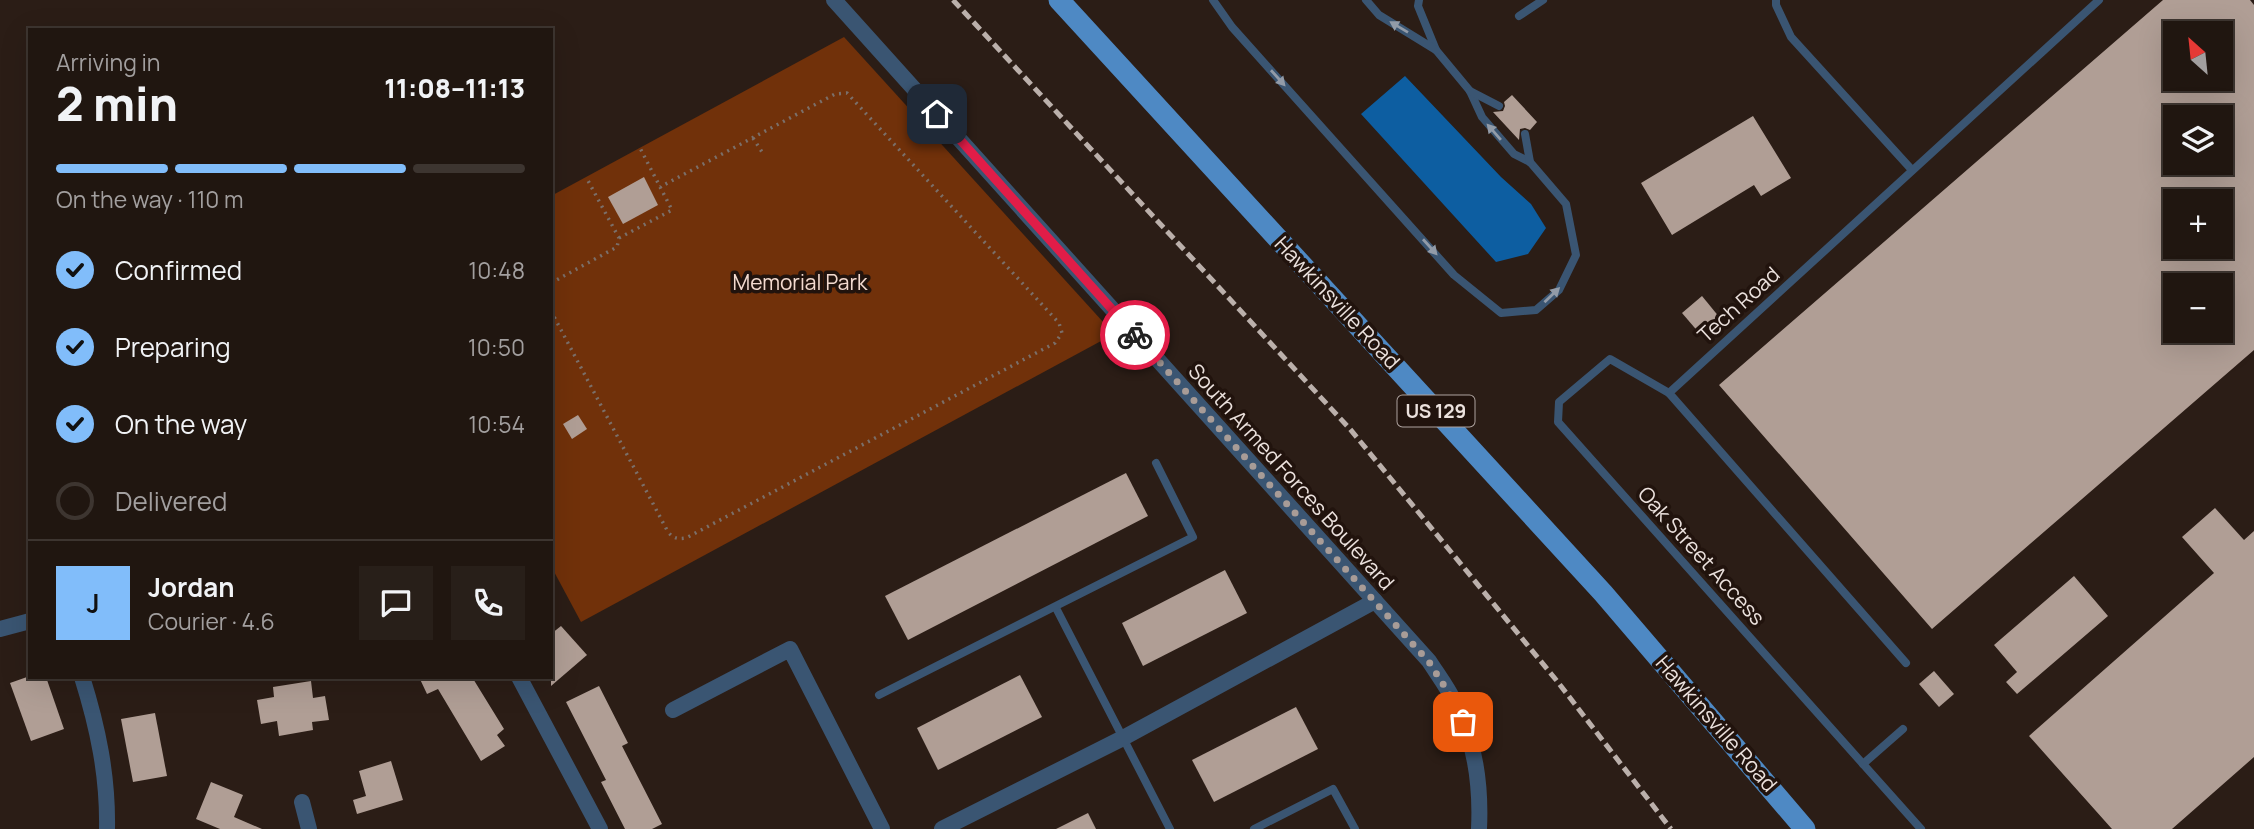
<!DOCTYPE html>
<meta charset="utf-8">
<style>
body{margin:0;font-family:Manrope,sans-serif;background:#281f19;color:#f1f3f6;height:100vh;display:flex;flex-direction:column;font-size:26px;white-space:nowrap}
*{box-sizing:border-box;margin:0}
p{font-size:23px;color:#a29f9f}
.icon{flex:none;width:38px;height:38px;fill:none;stroke:currentColor;stroke-width:2;stroke-linecap:round;stroke-linejoin:round}
.map{position:relative;flex:1;overflow:hidden}
.drawer{position:absolute;left:28px;top:28px;width:525px;height:651px;display:flex;flex-direction:column;background:#201610;border-radius:0px;box-shadow:0 7px 28px #0002,0 0 0 2px #3d3530}
.drawer>*{flex:none}
.needle{width:46px;rotate:333deg}
.buttons{position:absolute;left:2163px;top:21px;display:grid;gap:14px}
.buttons a{display:grid;place-items:center;width:70px;height:70px;border-radius:0px;background:#201610;box-shadow:0 7px 28px #0002,0 0 0 2px #3d3530;font-size:35px}
.pin{position:absolute;display:grid;place-items:center;width:60px;height:60px;color:#fff;margin:-30px;border-radius:14px;box-shadow:0 4px 10px #0006}
.courier{position:absolute;display:grid;place-items:center;width:70px;height:70px;margin:-35px;border:5px solid #e11d48;border-radius:50%;background:#fff;color:#222;box-shadow:0 2px 9px #0007}
.summary em{font-style:normal;font-weight:800}
.summary div{display:flex;flex-direction:column-reverse}
.summary{display:flex;align-items:center;justify-content:space-between;height:119px;padding:0 28px}
h1{font-size:46px;font-weight:800;line-height:52px}
.bar{display:grid;grid-template-columns:repeat(4,1fr);gap:10px 7px;align-content:center;height:84px;padding:0 28px}
.bar i{height:9px;border-radius:5px;background:#3d3530}
.bar .on{background:#81bdfa}
.bar p{grid-column:span 4}
.line{display:flex;align-items:center;gap:18px;padding:0 28px;border-top:2px solid #3d3530}
.line div{flex:1}
.round{display:grid;place-items:center;flex:none;width:74px;height:74px;border-radius:0px;background:#281f19}
ol{padding:0 28px;list-style:none}
li{display:flex;align-items:center;gap:21px;height:77px}
li p{margin-inline-start:auto}
li .icon{padding:7px;border-radius:50%;background:#81bdfa;color:#111;stroke-width:4}
li:last-child{color:#a29f9f}
li i{width:38px;height:38px;border:4px solid #3d3530;border-radius:50%}
.map>svg:first-child{display:block}
.green{fill:#71310a}
.water{fill:#0d5ea1}
.building{fill:#b09e95;fill-rule:evenodd}
.lines{fill:none;stroke-linecap:round;stroke-linejoin:round}
.path{stroke:#7b6f69;stroke-width:3.5;stroke-dasharray:2 5;stroke-linecap:butt}
.service{stroke:#3a5572;stroke-width:8}
.minor{stroke:#3a5572;stroke-width:16}
.primary{stroke:#4e89c4;stroke-width:21}
.rail{stroke:#bbb0ab;stroke-width:5;stroke-dasharray:10 5;stroke-linecap:butt}
.oneway{fill:#929ba8}
.done{stroke:#a89c97;stroke-width:7;stroke-dasharray:0 12.6}
.route{stroke:#e11d48;stroke-width:9}
.labels{text-anchor:middle;stroke-width:7;stroke-linejoin:round;paint-order:stroke}
.shield{fill:#21130d;stroke:#aea39f;stroke-width:2}
.shield-label{font-size:19px;font-weight:bold;fill:#ebe1dd}
.park-label{font-size:21px;fill:#f3dacf;stroke:#21130d}
.street-label{font-size:21px;fill:#ebe1dd;stroke:#21130d}
</style>
<div class="map">
<svg width="2254" height="829" viewBox="0 0 2254 829">
<rect width="100%" height="100%" fill="#2b1d16"/>
<path class="green" d="M844 37 1114 334 581 622 551 566V196Z"/>
<path class="water" d="M1405 76 1501 177 1531 204 1546 228 1528 254 1496 262 1361 114Z"/>
<g class="building">
<path d="M2163 0H2250L2254 5V350L1932 629 1719 385ZM2175 33H2221V79H2175ZM2175 117H2221V163H2175ZM2175 201H2221V247H2175ZM2175 285H2221V331H2175Z"/>
<path d="M1512 95 1537 122 1530 130 1525 128 1520 129 1519 140 1493 112 1503 111 1505 106 1504 102Z"/>
<path d="M1753 116 1791 178 1761 196 1754 185 1672 235 1641 183Z"/>
<path d="M644 177 658 205 623 224 608 197Z"/>
<path d="M1702 296 1720 318 1700 334 1682 313Z"/>
<path d="M578 415 587 429 572 439 563 424Z"/>
<path d="M1126 473 1148 516 908 640 885 596Z"/>
<path d="M2215 508 2244 540 2254 531V757L2172 829H2112L2029 736 2214 573 2182 537Z"/>
<path d="M1225 570 1247 613 1143 666 1122 623Z"/>
<path d="M2074 576 2108 616 2017 694 2006 682 2017 672 1994 645Z"/>
<path d="M561 626 587 655 551 686V634Z"/>
<path d="M1934 671 1954 694 1939 707 1919 684Z"/>
<path d="M1020 675 1042 717 938 770 917 728Z"/>
<path d="M27 677H46L64 729 31 741 10 683Z"/>
<path d="M419 677H472L504 729 497 735 505 746 481 761 438 689 427 694Z"/>
<path d="M311 681 313 698 325 696 329 720 312 722 313 730 279 736 277 721 261 724 257 700 274 697 273 687Z"/>
<path d="M599 686 628 743 622 746 662 824 652 829H625L601 782 606 780 566 702Z"/>
<path d="M1296 707 1318 749 1214 802 1192 760Z"/>
<path d="M155 713 167 776 133 782 121 719Z"/>
<path d="M391 761 403 800 357 814 353 800 366 796 359 771Z"/>
<path d="M211 782 243 795 234 817 262 829H220L196 819Z"/>
<path d="M1088 813 1096 829H1056Z"/>
</g>
<g class="lines">
<g class="path">
<path d="M753 138 762 152"/>
<path d="M619 238 672 210 640 148"/>
<path d="M551 283 617 247 619 238 586 177"/>
<path d="M551 311 668 532C674 539 678 539 686 538L1055 343 1062 333 1059 323 847 93 835 94 660 187"/>
</g>
<g class="service">
<path d="M1213 0 1232 27 1454 275 1501 313 1536 310 1559 290 1576 255 1566 204 1530 162 1514 154 1482 117 1470 91 1436 50 1418 6 1419 0"/>
<path d="M1366 0 1379 15 1436 50"/>
<path d="M1776 0V5L1791 37 1912 170"/>
<path d="M1519 16 1543 0"/>
<path d="M1470 91 1499 106"/>
<path d="M1525 134 1530 162"/>
<path d="M1669 393 1610 359 1559 402 1558 422 1921 829"/>
<path d="M1056 608 1170 829"/>
<path d="M1906 663 1669 393 2099 0"/>
<path d="M879 695 1193 537 1156 463"/>
<path d="M1863 764 1903 729"/>
<path d="M1254 829 1333 789 1355 829"/>
</g>
<g class="minor">
<path d="M834 0 1429 661C1438 675 1448 688 1455 703 1475 741 1481 787 1479 829"/>
<path d="M0 629 30 621"/>
<path d="M82 677C98 728 108 776 107 829"/>
<path d="M519 677 600 829"/>
<path d="M673 710 790 649 882 829"/>
<path d="M302 802 309 829"/>
<path d="M942 829 1123 738 1375 601"/>
</g>
<path class="primary" d="M1059 0 1603 593 1805 829"/>
<path class="rail" d="M953 0 1350 429 1557 681 1671 829"/>
</g>
<defs><path id="oneway-solid" d="M-6-.8H1V-3.2L6.5 0L1 3.2V.8H-6Z" transform="scale(1.75)"/></defs>
<g class="oneway">
<use href="#oneway-solid" transform="translate(1399 27) rotate(-149)"/>
<use href="#oneway-solid" transform="translate(1278 78) rotate(48)"/>
<use href="#oneway-solid" transform="translate(1494 132) rotate(-131)"/>
<use href="#oneway-solid" transform="translate(1430 247) rotate(48)"/>
<use href="#oneway-solid" transform="translate(1552 295) rotate(-44)"/>
</g>
<g class="lines">
<path class="done" d="M1135 335 1429 662 1455 703 1463 722"/>
<path class="route" d="M937 114 1135 335"/>
</g>
<g class="labels">
<rect class="shield" x="1397.5" y="395.5" width="77" height="31" rx="5"/>
<g class="shield-label">
<text x="1436" y="418">US 129</text>
</g>
<g class="park-label">
<text x="800" y="290">Memorial Park</text>
</g>
<g class="street-label">
<text transform="translate(1337 303) rotate(47)" y="7">Hawkinsville Road</text>
<text transform="translate(1739 305) rotate(-42)" y="7">Tech Road</text>
<text transform="translate(1291 477) rotate(48)" y="7">South Armed Forces Boulevard</text>
<text transform="translate(1701 556) rotate(48)" y="7">Oak Street Access</text>
<text transform="translate(1716 724) rotate(49)" y="7">Hawkinsville Road</text>
</g>
</g>
</svg>
<div class="buttons">
<a><svg class="needle" viewBox="-14 -14 28 28"><path d="M0-13l5 13h-10z" fill="#e53935"/><path d="M0 13l5-13h-10z" fill="#a29f9f"/></svg></a>
<a><svg class="icon" aria-label="layers" viewBox="0 0 24 24"><path d="M12 4l9 5-9 5-9-5zM3 14l9 5 9-5"/></svg></a>
<a>+</a>
<a>−</a>
</div>
<div class="pin" style="left:1463px;top:722px;background:#ea580c"><svg class="icon" aria-label="bag" viewBox="0 0 24 24"><path d="M5 8h14l-1 12H6zM9 8a3 3 0 0 1 6 0"/></svg></div>
<div class="pin" style="left:937px;top:114px;background:#1f2937"><svg class="icon" aria-label="home" viewBox="0 0 24 24"><path d="M3 11l9-7 9 7M6 9v11h12V9"/></svg></div>
<div class="courier" style="left:1135px;top:335px"><svg class="icon" aria-label="bike" viewBox="0 0 24 24"><circle cx="6" cy="16" r="4"/><circle cx="18" cy="16" r="4"/><path d="M6 16l4-8h5l3 8M10 8l3 8H6M13 5h3"/></svg></div>
<section class="drawer">
<div class="summary"><div><h1>2 min</h1><p>Arriving in</p></div><em>11:08–11:13</em></div>
<div class="bar"><i class="on"></i><i class="on"></i><i class="on"></i><i></i><p>On the way · 110 m</p></div>
<ol>
<li><svg class="icon" aria-label="check" viewBox="0 0 24 24"><path d="M5 12l5 5 9-10"/></svg>Confirmed<p>10:48</p></li>
<li><svg class="icon" aria-label="check" viewBox="0 0 24 24"><path d="M5 12l5 5 9-10"/></svg>Preparing<p>10:50</p></li>
<li><svg class="icon" aria-label="check" viewBox="0 0 24 24"><path d="M5 12l5 5 9-10"/></svg>On the way<p>10:54</p></li>
<li><i></i>Delivered</li>
</ol>
<div class="line" style="height:126px"><b class="round" style="background:#81bdfa;color:#111">J</b><div><b>Jordan</b><p>Courier · 4.6</p></div><a class="round"><svg class="icon" aria-label="chat" viewBox="0 0 24 24"><path d="M4 5h16v11H9l-5 4z"/></svg></a><a class="round"><svg class="icon" aria-label="phone" viewBox="0 0 24 24"><path d="M5 4h4l2 5-3 2q2 4 5 5l2-3 5 2v4C11 20 4 13 5 4z"/></svg></a></div>
</section>
</div>
